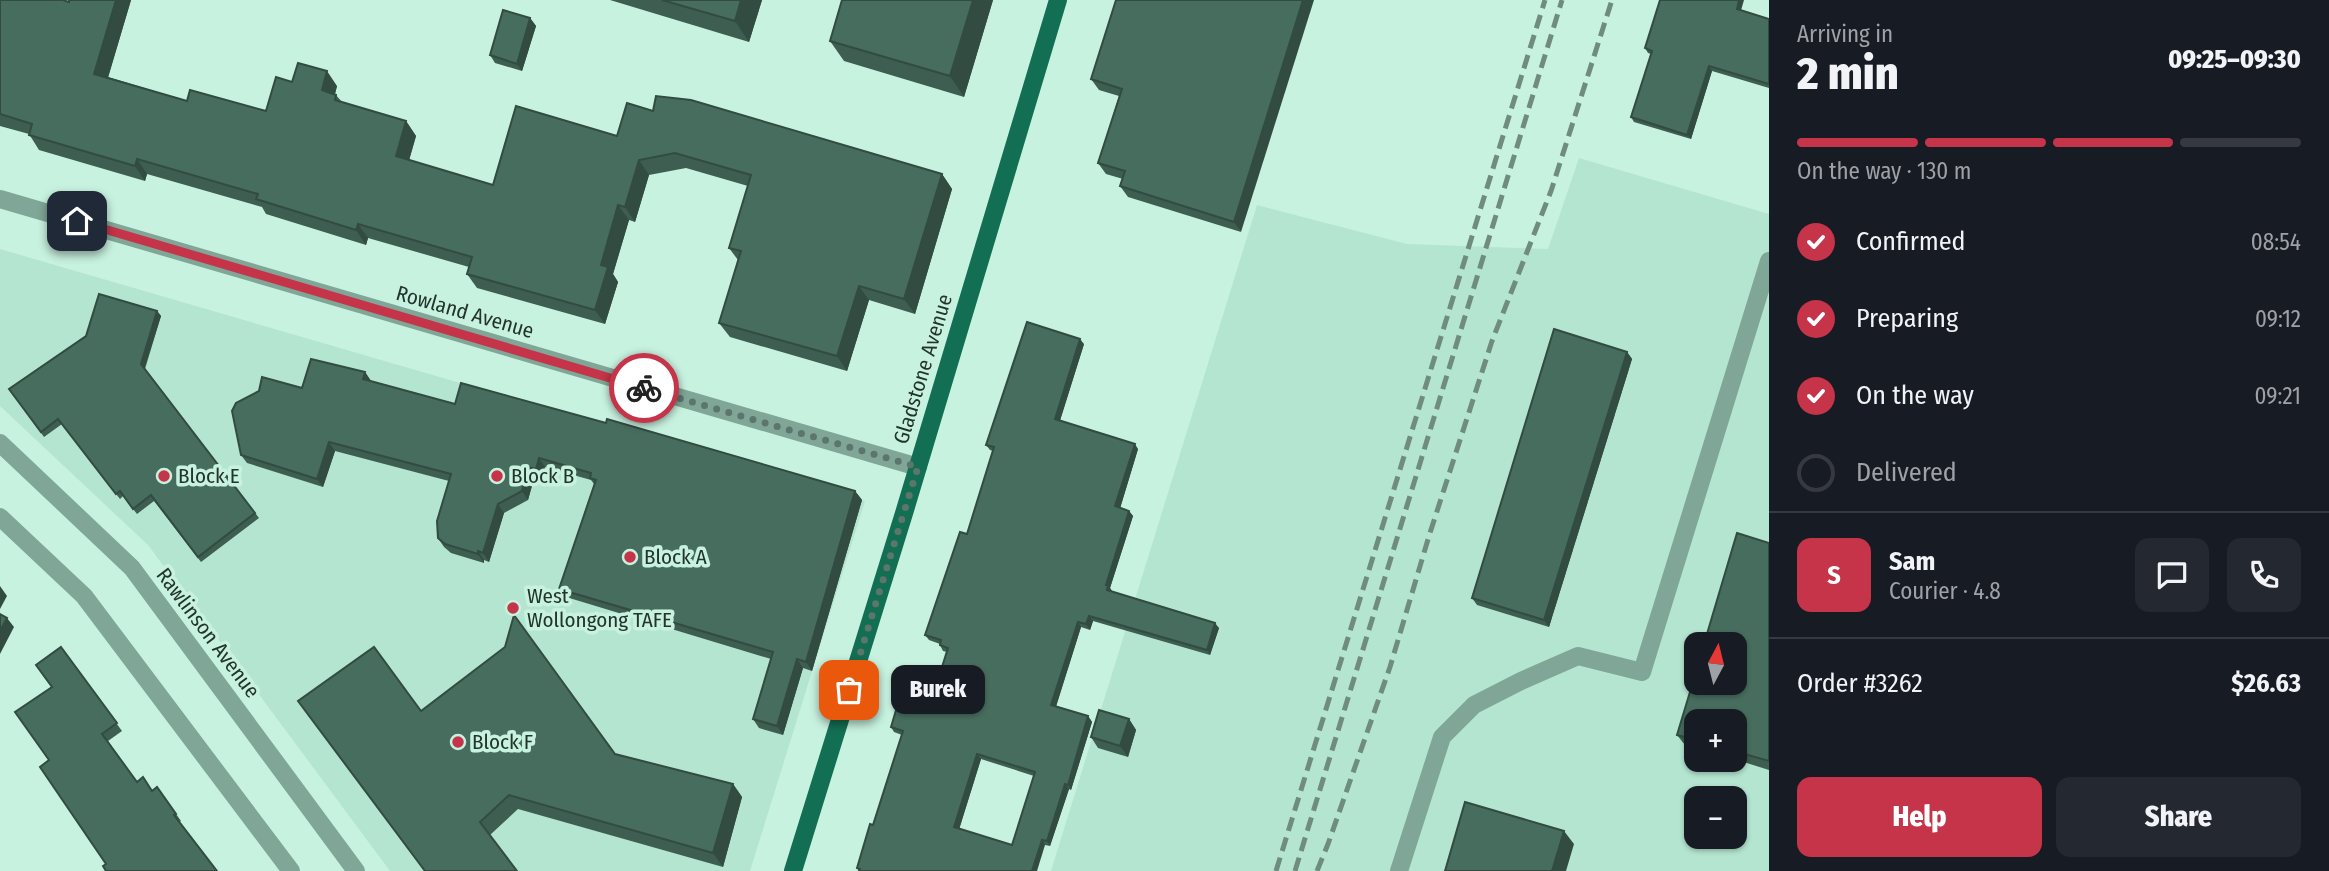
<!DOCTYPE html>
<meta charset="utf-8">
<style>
body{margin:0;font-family:"Fira Sans Condensed",sans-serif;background:#242831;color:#f1f3f6;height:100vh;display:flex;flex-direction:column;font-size:26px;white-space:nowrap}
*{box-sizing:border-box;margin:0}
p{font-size:23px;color:#9ea1a6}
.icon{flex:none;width:38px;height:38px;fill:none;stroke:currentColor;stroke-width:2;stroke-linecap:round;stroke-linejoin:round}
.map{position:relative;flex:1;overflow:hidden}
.drawer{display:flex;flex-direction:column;background:#171b24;width:560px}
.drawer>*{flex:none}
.needle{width:46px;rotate:7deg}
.fabs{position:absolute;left:1684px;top:632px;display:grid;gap:14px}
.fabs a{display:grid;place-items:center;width:63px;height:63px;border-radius:14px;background:#171b24;box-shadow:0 2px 5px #0004;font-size:35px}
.pin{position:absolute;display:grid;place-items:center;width:60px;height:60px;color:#fff;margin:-30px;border-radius:14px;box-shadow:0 4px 10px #0006}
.courier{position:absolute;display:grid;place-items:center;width:70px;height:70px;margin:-35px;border:5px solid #c53449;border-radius:50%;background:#fff;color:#222;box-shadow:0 2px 9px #0007}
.bubble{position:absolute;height:49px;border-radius:14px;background:#171b24;box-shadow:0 2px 5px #0004;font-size:23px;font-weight:800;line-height:49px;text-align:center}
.overview em{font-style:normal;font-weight:800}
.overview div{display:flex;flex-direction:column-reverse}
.overview{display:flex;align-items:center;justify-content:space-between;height:119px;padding:0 28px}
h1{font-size:46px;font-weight:800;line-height:52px}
.bar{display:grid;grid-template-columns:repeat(4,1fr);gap:10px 7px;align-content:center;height:84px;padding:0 28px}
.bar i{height:9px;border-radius:5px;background:#363941}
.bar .current{background:#c53449}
.bar p{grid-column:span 4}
.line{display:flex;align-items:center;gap:18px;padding:0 28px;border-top:2px solid #363941}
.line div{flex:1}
.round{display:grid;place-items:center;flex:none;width:74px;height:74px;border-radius:14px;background:#242831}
ol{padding:0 28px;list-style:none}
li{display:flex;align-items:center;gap:21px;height:77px}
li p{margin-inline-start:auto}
li .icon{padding:7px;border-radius:50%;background:#c53449;color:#fff;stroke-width:4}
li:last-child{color:#9ea1a6}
li i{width:38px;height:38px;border:4px solid #363941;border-radius:50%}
.action{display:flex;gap:14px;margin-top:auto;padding:14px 28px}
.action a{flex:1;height:80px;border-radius:14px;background:#c53449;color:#fff;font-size:28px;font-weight:800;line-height:80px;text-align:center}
.action a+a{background:#242831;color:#f1f3f6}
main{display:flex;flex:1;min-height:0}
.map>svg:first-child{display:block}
.built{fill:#b4e5d0;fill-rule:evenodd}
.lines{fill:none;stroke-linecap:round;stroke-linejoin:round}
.minor{stroke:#7fa696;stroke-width:18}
.major{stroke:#136f54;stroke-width:18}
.rail{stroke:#708c80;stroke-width:5;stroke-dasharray:14 7;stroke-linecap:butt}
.wall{fill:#3d5e51;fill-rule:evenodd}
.shaded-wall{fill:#324c42}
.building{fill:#476d5e;stroke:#324c42;stroke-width:2;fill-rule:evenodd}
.done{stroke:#5d766c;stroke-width:7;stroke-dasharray:0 12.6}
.route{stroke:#c53449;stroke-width:9}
.poi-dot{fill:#c53449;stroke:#c8f2e0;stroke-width:2.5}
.labels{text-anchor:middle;stroke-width:7;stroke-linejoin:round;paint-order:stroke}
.street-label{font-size:21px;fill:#23342d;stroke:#c8f2e0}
.poi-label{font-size:21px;fill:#23342d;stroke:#c8f2e0;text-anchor:start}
</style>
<main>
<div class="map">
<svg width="1769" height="871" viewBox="0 0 1769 871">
<rect width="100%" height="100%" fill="#c8f2e0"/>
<g class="built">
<path d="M1579 158 1769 214V871H1051L1257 205 1407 244 1548 249ZM1696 644H1734V682H1696ZM1696 721H1734V760H1696ZM1696 798H1734V836H1696Z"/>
<path d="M0 249 865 501 750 871H390L148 545 0 406Z"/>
</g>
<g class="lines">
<g class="minor">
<path d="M0 199 918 467"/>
<path d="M0 443 132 568 356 871"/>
<path d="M0 517 84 596 291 871"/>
<path d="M1399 871 1442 737 1474 705 1521 681 1578 656 1642 672 1769 261"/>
</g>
<path class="major" d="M793 871 905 510 1058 0"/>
<g class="rail">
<path d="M1276 871 1545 0"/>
<path d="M1295 871 1562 0"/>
<path d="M1317 871 1328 844 1390 667 1429 536 1492 341 1551 191 1612 0"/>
</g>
</g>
<g class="wall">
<path d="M0 0 69 2 131 0 108 77 187 101 266 111 292 82 337 86 335 94 342 102 406 121 416 136 409 160 493 185 617 136 653 111 942 174 952 189 915 314 869 300 847 371 730 337 719 323 738 260 729 248 748 186 686 168 649 175 635 222 629 220 613 274 618 282 605 324 477 288 467 274 469 267 368 238 366 245 266 214 262 207 147 174 145 181 39 150 29 134 0 126Z"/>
<path d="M610 0H762L749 42Z"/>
<path d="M993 0 964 97 844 61 830 41Z"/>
<path d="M1116 0 1241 232 1128 197 1120 186 1123 179 1106 174 1098 163 1119 96 1099 90 1091 79Z"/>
<path d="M1741 10 1769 19V88L1712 71 1691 139 1634 122 1631 117 1651 54 1648 53 1645 48Z"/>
<path d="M530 18 536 26 522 71 495 63 490 55Z"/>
<path d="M157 311 161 316 145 369 259 518 201 562 154 501 137 514 123 496 120 499 62 424 44 437 9 389Z"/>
<path d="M1084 344 1060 420 1138 449 1120 508 1129 511 1133 516 1110 588 1112 591 1219 628 1210 655 1093 621 1090 630 1081 627 1056 706 1088 716 1092 722 1071 790 1069 789 1050 846 1045 845 859 871 857 868 873 825 902 735 894 732 891 727 929 708 947 652 943 651 940 645V644L929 640 925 635 967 534 993 451 990 450 986 445ZM981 759 1034 776 1012 845 959 829Z"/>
<path d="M1627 352 1632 359 1549 627 1477 605 1472 598Z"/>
<path d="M365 372 371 381 455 404 855 491 862 500 812 671 803 668 783 735 759 728 753 719 771 659 566 597 559 589 594 484 591 480 545 467 542 477 535 475 528 500 504 513 489 562 484 560V563L451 553 444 547 438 538 449 481 335 451 323 487 247 463 241 455 302 388Z"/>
<path d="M1769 543V770L1734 759V721H1696V748L1685 745 1677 735Z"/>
<path d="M61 647 122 731 108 741 137 782 152 791 157 787 181 821 106 864 49 761Z"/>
<path d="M421 711 615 754 733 784 742 797 723 867 518 809 490 835 424 871Z"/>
<path d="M1129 719 1136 730 1128 757 1098 748 1091 737Z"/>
</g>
<g class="shaded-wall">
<path d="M116 0H131L105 88 94 74Z"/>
<path d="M741 0H762L749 42 735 21Z"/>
<path d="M973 0H993L964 97 950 76Z"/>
<path d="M1303 0H1314L1241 232 1234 222Z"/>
<path d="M1739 0H1744L1740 14 1737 9Z"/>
<path d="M530 18 536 26 522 71 517 64Z"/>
<path d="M1709 66 1712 71 1691 139 1687 135Z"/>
<path d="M327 71 337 86 332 105 322 90Z"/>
<path d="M406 121 416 136 406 171 396 156Z"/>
<path d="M137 159 147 174 145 181 135 166Z"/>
<path d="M639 160 649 175 635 222 625 207Z"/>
<path d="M942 174 952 189 915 314 904 299Z"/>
<path d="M618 205 629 220 613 274 618 282 605 324 595 310 601 265Z"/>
<path d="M358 224 368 238 366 245 356 230Z"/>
<path d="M859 286 869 300 847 371 837 356Z"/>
<path d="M157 311 161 316 144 369 141 364Z"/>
<path d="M1080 339 1084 344 1059 424 1055 419Z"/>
<path d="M1627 352 1632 359 1549 627 1544 620Z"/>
<path d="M365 372 371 381 363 379Z"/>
<path d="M329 442 335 451 323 487 317 479Z"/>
<path d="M1135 444 1138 449 1119 512 1115 506Z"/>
<path d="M539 458 545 467 542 477 536 469Z"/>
<path d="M528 467 535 475 528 500 522 491Z"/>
<path d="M855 491 862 500 812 671 806 662Z"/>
<path d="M498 504 504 513 489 562 483 553Z"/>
<path d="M1129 511 1133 516 1110 588 1112 591 1107 590 1106 585Z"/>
<path d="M478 551 484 560V563L478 554Z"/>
<path d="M0 586 7 596 0 609Z"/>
<path d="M1089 616 1093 621 1090 630 1086 624Z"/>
<path d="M7 618 14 627 0 654V631Z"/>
<path d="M1078 622 1081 627 1055 710 1051 705Z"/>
<path d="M1215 623 1219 628 1210 655 1207 650Z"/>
<path d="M797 659 803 668 783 735 777 726Z"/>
<path d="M1088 716 1092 722 1071 790 1068 785Z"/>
<path d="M1129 719 1136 730 1128 757 1120 746Z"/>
<path d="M977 754 981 759 958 833 954 827Z"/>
<path d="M733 784 742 797 723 867 713 853Z"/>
<path d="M1065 784 1069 789 1050 846 1047 841Z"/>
<path d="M1564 831 1574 844 1566 871H1552Z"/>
<path d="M1042 840 1045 845 1037 871H1032Z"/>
</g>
<g class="building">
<path d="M0 0H63L69 2V0H116L94 74 187 101 190 90 266 111 276 77 292 82 298 63 327 71 322 90 336 95 335 100 406 121 396 156 493 185 516 106 617 136 627 103 653 111 656 96 691 100 942 174 904 299 859 286 837 356 719 323 741 251 729 248 751 175 675 153 639 160 625 207 618 205 601 265 608 267 595 310 467 274 472 257 358 224 356 230 256 199 258 194 137 159 135 166 29 135 32 124 0 114Z"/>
<path d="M662 0H741L735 21Z"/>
<path d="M842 0H973L950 76 830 41Z"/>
<path d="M1116 0H1303L1234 222 1120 186 1125 171 1098 163 1122 89 1091 79Z"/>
<path d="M1660 0H1739L1737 9 1769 19V84L1709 66 1687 135 1631 117 1652 51 1645 48Z"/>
<path d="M503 10 530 18 517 64 490 55Z"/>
<path d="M99 294 157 311 141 364 255 513 198 557 151 495 133 509 120 491 116 494 58 419 41 432 9 389 86 336Z"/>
<path d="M1027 322 1080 339 1055 419 1135 444 1115 506 1129 511 1106 585H1108L1107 590 1215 623 1207 650 1089 616 1086 624 1078 622 1051 705 1088 716 1068 785 1065 784 1047 841 1042 840 1032 871H859L860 869 857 868 870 824 873 825 903 731 891 727 899 700 929 708 948 648 940 645 941 640 925 635 960 532 967 534 994 447 986 445ZM977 754 1035 772 1012 845 954 827Z"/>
<path d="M1554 329 1627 352 1544 620 1472 598Z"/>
<path d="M311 359 365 372 363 379 455 404 461 383 606 423 607 419 855 491 806 662 797 659 777 726 753 719 773 652 559 589 596 480 590 478 591 473 539 458 536 469 528 467 522 491 498 504 483 553 478 551V554L445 544 438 538 437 521 451 474 329 442 317 479 241 455 232 411 236 403 259 391 262 377 302 388Z"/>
<path d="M1737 533 1769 543V761L1734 751V721H1696V740L1677 735 1696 672V682H1734V644H1704Z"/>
<path d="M0 614 7 618 0 631Z"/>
<path d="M514 615 615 754 733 784 713 853 509 795 480 822 517 871H425L298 701 374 647 421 711 505 647Z"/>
<path d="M61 647 117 723 102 734 137 782 143 777 152 791 157 787 176 814 174 815 217 871H106L103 866 106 864 40 767 49 760 15 712 52 687 36 665Z"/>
<path d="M1099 710 1129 719 1120 746 1091 737Z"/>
<path d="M1465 802 1564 831 1552 871H1445Z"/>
</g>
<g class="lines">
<path class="done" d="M644 388 918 467 849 690"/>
<path class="route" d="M77 221 644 388"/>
</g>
<g class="poi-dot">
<circle cx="164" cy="476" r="7"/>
<circle cx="497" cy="476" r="7"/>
<circle cx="630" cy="557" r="7"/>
<circle cx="513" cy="608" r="7"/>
<circle cx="458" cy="742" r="7"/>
</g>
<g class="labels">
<g class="street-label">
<text transform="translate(465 312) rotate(16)" y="7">Rowland Avenue</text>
<text transform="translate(923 369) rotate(-73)" y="7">Gladstone Avenue</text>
<text transform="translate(208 633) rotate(53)" y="7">Rawlinson Avenue</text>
</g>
<g class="poi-label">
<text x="178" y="483">Block E</text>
<text x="511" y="483">Block B</text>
<text x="644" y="564">Block A</text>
<text x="527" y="603">West<tspan x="527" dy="24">Wollongong TAFE</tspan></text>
<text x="472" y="749">Block F</text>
</g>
</g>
</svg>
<div class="fabs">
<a><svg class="needle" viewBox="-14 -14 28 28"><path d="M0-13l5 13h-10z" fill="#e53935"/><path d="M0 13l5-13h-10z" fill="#9ea1a6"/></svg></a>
<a>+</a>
<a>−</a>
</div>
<div class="pin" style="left:849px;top:690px;background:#ea580c"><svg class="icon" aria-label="bag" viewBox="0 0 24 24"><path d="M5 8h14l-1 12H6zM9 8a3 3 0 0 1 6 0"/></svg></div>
<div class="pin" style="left:77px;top:221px;background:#1f2937"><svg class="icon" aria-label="home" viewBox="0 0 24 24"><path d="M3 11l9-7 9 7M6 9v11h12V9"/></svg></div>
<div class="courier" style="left:644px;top:388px"><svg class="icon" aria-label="bike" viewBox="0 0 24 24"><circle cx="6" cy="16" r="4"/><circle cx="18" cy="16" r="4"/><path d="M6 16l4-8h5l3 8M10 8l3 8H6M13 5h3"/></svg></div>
<div class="bubble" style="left:891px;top:665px;width:94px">Burek</div>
</div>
<section class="drawer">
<div class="overview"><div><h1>2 min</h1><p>Arriving in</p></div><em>09:25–09:30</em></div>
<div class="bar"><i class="current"></i><i class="current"></i><i class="current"></i><i></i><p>On the way · 130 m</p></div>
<ol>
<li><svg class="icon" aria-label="check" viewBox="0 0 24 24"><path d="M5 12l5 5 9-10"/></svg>Confirmed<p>08:54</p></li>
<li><svg class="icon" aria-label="check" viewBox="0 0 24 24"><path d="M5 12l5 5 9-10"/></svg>Preparing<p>09:12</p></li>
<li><svg class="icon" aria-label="check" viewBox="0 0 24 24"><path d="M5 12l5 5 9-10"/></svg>On the way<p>09:21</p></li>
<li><i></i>Delivered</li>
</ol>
<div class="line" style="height:126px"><b class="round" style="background:#c53449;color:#fff">S</b><div><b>Sam</b><p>Courier · 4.8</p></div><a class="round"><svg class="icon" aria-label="chat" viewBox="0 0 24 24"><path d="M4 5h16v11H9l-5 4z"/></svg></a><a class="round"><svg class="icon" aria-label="phone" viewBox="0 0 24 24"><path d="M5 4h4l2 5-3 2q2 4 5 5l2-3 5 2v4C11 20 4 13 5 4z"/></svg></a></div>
<div class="line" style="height:91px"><div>Order #3262</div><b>$26.63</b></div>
<div class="action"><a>Help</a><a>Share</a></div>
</section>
</main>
